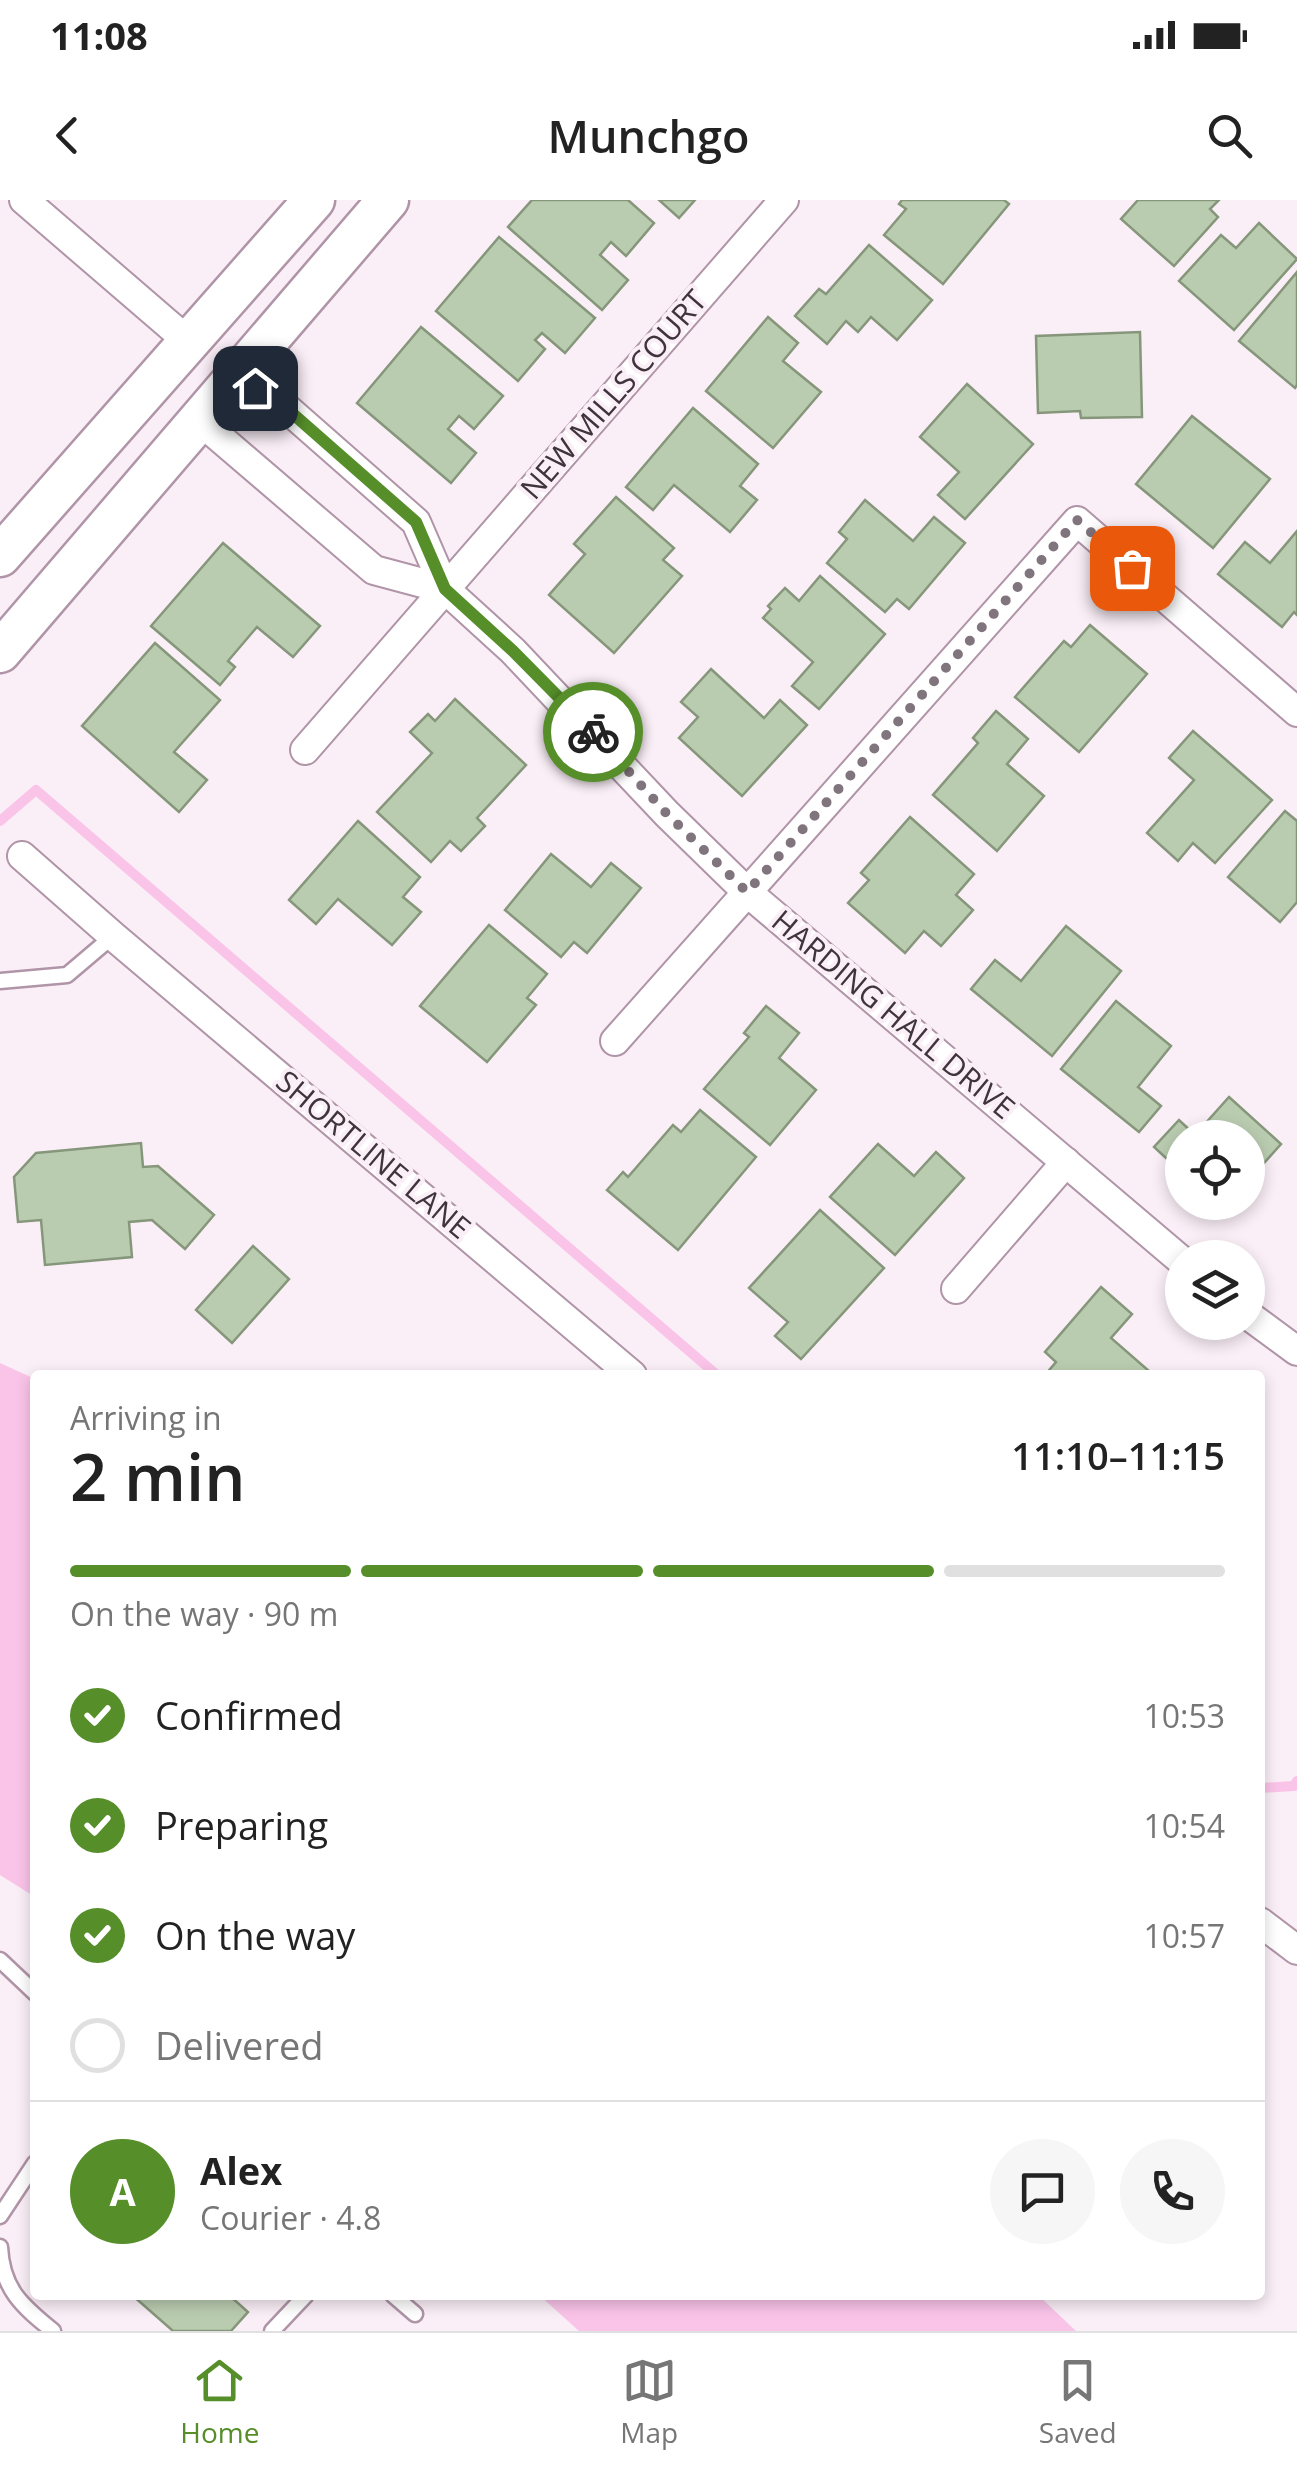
<!DOCTYPE html>
<meta charset="utf-8">
<style>
body{margin:0;font-family:"Open Sans",sans-serif;background:#f6f6f6;color:#222;height:100vh;display:flex;flex-direction:column;font-size:38px;white-space:nowrap}
*{box-sizing:border-box;margin:0}
p{font-size:32px;color:#767676}
.icon{flex:none;width:55px;height:55px;fill:none;stroke:currentColor;stroke-width:2;stroke-linecap:round;stroke-linejoin:round}
.map{position:relative;flex:1;overflow:hidden}
.sheet{position:absolute;left:30px;top:1170px;width:1235px;height:930px;display:flex;flex-direction:column;background:#fff;border-radius:10px;box-shadow:0 5px 15px #0003}
.sheet>*{flex:none}
.controls{position:absolute;left:1165px;top:920px;display:grid;gap:20px}
.controls a{display:grid;place-items:center;width:100px;height:100px;border-radius:50%;background:#fff;box-shadow:0 5px 15px #0003;font-size:50px}
.pin{position:absolute;display:grid;place-items:center;width:85px;height:85px;color:#fff;margin:-42px;border-radius:20px;box-shadow:0 5px 15px #0006}
.courier{position:absolute;display:grid;place-items:center;width:100px;height:100px;margin:-50px;border:8px solid #568e2a;border-radius:50%;background:#fff;color:#222;box-shadow:0 2px 12px #0007}
.summary em{font-style:normal;font-weight:600}
.summary div{display:flex;flex-direction:column-reverse}
.summary{display:flex;align-items:center;justify-content:space-between;height:170px;padding:0 40px}
h1{font-size:65px;font-weight:600;line-height:75px}
.bar{display:grid;grid-template-columns:repeat(4,1fr);gap:15px 10px;align-content:center;height:120px;padding:0 40px}
.bar i{height:12px;border-radius:8px;background:#e0e0e0}
.bar .active{background:#568e2a}
.bar p{grid-column:span 4}
.line{display:flex;align-items:center;gap:25px;padding:0 40px;border-top:2px solid #e0e0e0}
.line div{flex:1}
.round{display:grid;place-items:center;flex:none;width:105px;height:105px;border-radius:52px;background:#f6f6f6}
ol{padding:0 40px;list-style:none}
li{display:flex;align-items:center;gap:30px;height:110px}
li p{margin-inline-start:auto}
li .icon{padding:10px;border-radius:50%;background:#568e2a;color:#fff;stroke-width:4}
li:last-child{color:#767676}
li i{width:55px;height:55px;border:5px solid #e0e0e0;border-radius:50%}
.status{display:flex;justify-content:space-between;align-items:center;height:70px;padding:0 50px;background:#fff;direction:ltr}
.status svg{height:28px;fill:currentColor}
header{display:flex;justify-content:space-between;align-items:center;height:130px;padding:0 40px;background:#fff;font-size:45px;font-weight:600}
.tabs{display:flex;justify-content:space-around;align-items:center;height:140px;border-top:2px solid #e0e0e0;background:#fff;font-size:28px;color:#767676}
.tabs a{display:grid;justify-items:center;gap:5px}
.tabs .active{color:#568e2a}
.map>svg:first-child{display:block}
.water{fill:#fac4e9}
.lines{fill:none;stroke-linecap:round;stroke-linejoin:round}
.stream{stroke:#fac4e9;stroke-width:10}
.building{fill:#baccb0;stroke:#85967b;stroke-width:2.5}
.service-casing{stroke:#b094a7;stroke-width:19}
.minor-casing{stroke:#b094a7;stroke-width:32}
.secondary-casing{stroke:#b094a7;stroke-width:45}
.service{stroke:#fff;stroke-width:14}
.minor{stroke:#fff;stroke-width:28}
.secondary{stroke:#fff;stroke-width:40}
.done{stroke:#81757d;stroke-width:10;stroke-dasharray:0 18}
.route{stroke:#568e2a;stroke-width:12}
.labels{text-anchor:middle;stroke-width:8;stroke-linejoin:round;paint-order:stroke}
.street-label{font-size:30px;fill:#40343c;stroke:#fbeff7}
</style>
<div class="status"><b>11:08</b><svg viewBox="0 0 49 12"><path d="M0 12V9h3v3zM5 12V6h3v6zM10 12V3h3v9zM15 12V0h3v12zM26 1h20v11H26zM47 4h2v5h-2z"/></svg></div>
<header><svg class="icon" aria-label="back" viewBox="0 0 24 24"><path d="M15 5l-7 7 7 7"/></svg>Munchgo<svg class="icon" aria-label="search" viewBox="0 0 24 24"><circle cx="10" cy="10" r="6"/><path d="M15 15l6 6"/></svg></header>
<div class="map">
<svg width="1297" height="2131" viewBox="0 0 1297 2131">
<rect width="100%" height="100%" fill="#fbeff7"/>
<g class="water">
<path d="M0 1163 35 1179V1697L0 1675Z"/>
<path d="M539 2095H1038L1076 2131H579Z"/>
</g>
<g class="lines">
<g class="stream">
<path d="M0 621 36 590 717 1175"/>
<path d="M1260 1588 1294 1586 1297 1581"/>
</g>
</g>
<g class="building">
<path d="M532 0H628L654 23 626 56 611 42 600 55 628 80 602 110 508 27Z"/>
<path d="M659 0H695L679 18Z"/>
<path d="M902 0H1004L1009 4 943 84 884 35 906 9 899 4Z"/>
<path d="M1138 0H1219L1210 9 1218 17 1174 66 1121 19Z"/>
<path d="M1259 23 1297 59 1234 130 1179 81 1221 35 1236 48Z"/>
<path d="M499 37 595 118 565 153 542 133 535 140 545 149 518 181 436 111Z"/>
<path d="M869 45 932 100 897 140 871 117 858 132 846 121 827 144 795 116 819 89 826 94Z"/>
<path d="M1297 72V185L1295 188 1239 141Z"/>
<path d="M768 117 798 143 783 161 821 192 773 248 706 191Z"/>
<path d="M421 127 503 196 474 229 459 216 448 229 476 253 451 283 357 203Z"/>
<path d="M1140 132 1142 217 1081 218 1080 211 1038 213 1036 136Z"/>
<path d="M967 184 1033 244 965 319 938 295 959 272 920 237Z"/>
<path d="M693 208 758 264 740 286 757 300 730 332 674 285 653 310 626 287Z"/>
<path d="M1192 216 1270 279 1213 348 1136 284Z"/>
<path d="M616 297 674 348 663 360 682 376 614 453 549 395 585 354 574 344Z"/>
<path d="M865 300 913 341 934 317 965 343 909 409 897 399 885 412 827 363 847 339 839 332Z"/>
<path d="M1297 331V415L1294 412 1282 427 1218 374 1245 342 1270 363Z"/>
<path d="M223 343 320 426 293 457 257 427 228 461 235 467 220 485 151 426Z"/>
<path d="M820 376 885 434 819 509 792 486 813 462 763 418 771 409 768 406 785 388 799 401Z"/>
<path d="M1090 425 1147 474 1079 552 1015 497 1064 441 1071 447Z"/>
<path d="M155 443 220 500 174 552 207 580 179 612 82 526Z"/>
<path d="M711 469 764 518 780 500 807 525 742 596 679 538 698 517 681 502Z"/>
<path d="M455 499 526 565 477 618 485 626 461 651 450 641 431 662 377 612 432 553 410 532 428 514 435 521Z"/>
<path d="M996 511 1028 539 1007 564 1044 596 997 651 933 595 978 543 973 538Z"/>
<path d="M1193 531 1272 600 1215 663 1193 643 1178 661 1147 633 1194 580 1169 558Z"/>
<path d="M1285 611 1297 621V702L1280 722 1228 677Z"/>
<path d="M910 617 974 674 956 695 973 710 941 746 924 731 905 753 848 703 869 680 861 673Z"/>
<path d="M358 621 420 677 403 697 421 712 392 745 338 699 316 724 289 700Z"/>
<path d="M551 654 591 687 611 663 641 688 587 753 574 742 561 757 505 710Z"/>
<path d="M489 725 547 774 527 798 536 805 487 862 420 806Z"/>
<path d="M1066 726 1121 771 1052 856 971 789 995 760 1021 781Z"/>
<path d="M1116 801 1171 846 1138 887 1161 906 1139 932 1061 869Z"/>
<path d="M766 806 799 833 779 858 816 890 770 945 704 889 749 837 744 833Z"/>
<path d="M1229 897 1281 944 1248 981V938H1182V973L1154 947 1179 920 1195 935Z"/>
<path d="M700 910 756 957 678 1050 607 990 623 972 628 977 673 925 681 932Z"/>
<path d="M141 943 143 967 158 966 214 1015 185 1049 152 1020 129 1022 132 1057 45 1065 41 1020 18 1022 14 977 36 953Z"/>
<path d="M878 944 914 976 936 952 964 978 895 1055 830 997Z"/>
<path d="M820 1010 884 1068 801 1159 775 1136 788 1122 749 1088Z"/>
<path d="M253 1046 289 1079 232 1143 196 1110Z"/>
<path d="M1101 1087 1132 1114 1111 1138 1149 1171 1145 1175H1045L1056 1162 1045 1152Z"/>
<path d="M132 2095H229L248 2112 231 2131H173Z"/>
</g>
<g class="lines">
<defs>
<g id="service">
<path d="M0 781 67 775 113 736"/>
<path d="M0 1760 35 1793"/>
<path d="M0 2016 35 1963"/>
<path d="M0 2047C2 2089 22 2106 53 2131"/>
<path d="M393 2095 415 2114"/>
<path d="M272 2131 306 2095"/>
</g>
<g id="minor">
<path d="M24 0 190 143"/>
<path d="M231 182 255 188 276 199 416 322 445 389 513 451 667 614 747 692 1182 1061"/>
<path d="M199 220 374 370 445 389"/>
<path d="M305 550 784 0"/>
<path d="M22 656 113 736 632 1175"/>
<path d="M615 841 1077 321 1297 512"/>
<path d="M956 1089 1066 962"/>
<path d="M1248 1115 1297 1151"/>
<path d="M1260 1722 1297 1750"/>
</g>
<g id="secondary">
<path d="M0 356 314 0"/>
<path d="M0 452 388 0"/>
</g>
</defs>
<use href="#service" class="service-casing"/>
<use href="#minor" class="minor-casing"/>
<use href="#secondary" class="secondary-casing"/>
<use href="#service" class="service"/>
<use href="#minor" class="minor"/>
<use href="#secondary" class="secondary"/>
</g>
<g class="lines">
<path class="done" d="M593 532 667 614 747 692 1077 320 1132 368"/>
<path class="route" d="M255 188 276 199 416 322 445 389 513 451 593 532"/>
</g>
<g class="labels">
<g class="street-label">
<text transform="translate(614 195) rotate(-49)" y="10">NEW MILLS COURT</text>
<text transform="translate(893 815) rotate(40)" y="10">HARDING HALL DRIVE</text>
<text transform="translate(373 955) rotate(40)" y="10">SHORTLINE LANE</text>
</g>
</g>
</svg>
<div class="controls">
<a><svg class="icon" aria-label="locate" viewBox="0 0 24 24"><circle cx="12" cy="12" r="6"/><path d="M12 2v4M12 18v4M2 12h4M18 12h4"/></svg></a>
<a><svg class="icon" aria-label="layers" viewBox="0 0 24 24"><path d="M12 4l9 5-9 5-9-5zM3 14l9 5 9-5"/></svg></a>
</div>
<div class="pin" style="left:1132px;top:368px;background:#ea580c"><svg class="icon" aria-label="bag" viewBox="0 0 24 24"><path d="M5 8h14l-1 12H6zM9 8a3 3 0 0 1 6 0"/></svg></div>
<div class="pin" style="left:255px;top:188px;background:#1f2937"><svg class="icon" aria-label="home" viewBox="0 0 24 24"><path d="M3 11l9-7 9 7M6 9v11h12V9"/></svg></div>
<div class="courier" style="left:593px;top:532px"><svg class="icon" aria-label="bike" viewBox="0 0 24 24"><circle cx="6" cy="16" r="4"/><circle cx="18" cy="16" r="4"/><path d="M6 16l4-8h5l3 8M10 8l3 8H6M13 5h3"/></svg></div>
<section class="sheet">
<div class="summary"><div><h1>2 min</h1><p>Arriving in</p></div><em>11:10–11:15</em></div>
<div class="bar"><i class="active"></i><i class="active"></i><i class="active"></i><i></i><p>On the way · 90 m</p></div>
<ol>
<li><svg class="icon" aria-label="check" viewBox="0 0 24 24"><path d="M5 12l5 5 9-10"/></svg>Confirmed<p>10:53</p></li>
<li><svg class="icon" aria-label="check" viewBox="0 0 24 24"><path d="M5 12l5 5 9-10"/></svg>Preparing<p>10:54</p></li>
<li><svg class="icon" aria-label="check" viewBox="0 0 24 24"><path d="M5 12l5 5 9-10"/></svg>On the way<p>10:57</p></li>
<li><i></i>Delivered</li>
</ol>
<div class="line" style="height:180px"><b class="round" style="background:#568e2a;color:#fff">A</b><div><b>Alex</b><p>Courier · 4.8</p></div><a class="round"><svg class="icon" aria-label="chat" viewBox="0 0 24 24"><path d="M4 5h16v11H9l-5 4z"/></svg></a><a class="round"><svg class="icon" aria-label="phone" viewBox="0 0 24 24"><path d="M5 4h4l2 5-3 2q2 4 5 5l2-3 5 2v4C11 20 4 13 5 4z"/></svg></a></div>
</section>
</div>
<nav class="tabs">
<a class="active"><svg class="icon" aria-label="home" viewBox="0 0 24 24"><path d="M3 11l9-7 9 7M6 9v11h12V9"/></svg>Home</a>
<a><svg class="icon" aria-label="map" viewBox="0 0 24 24"><path d="M3 6l6-2 6 2 6-2v14l-6 2-6-2-6 2zM9 4v14M15 6v14"/></svg>Map</a>
<a><svg class="icon" aria-label="saved" viewBox="0 0 24 24"><path d="M7 4h10v16l-5-4-5 4z"/></svg>Saved</a>
</nav>
